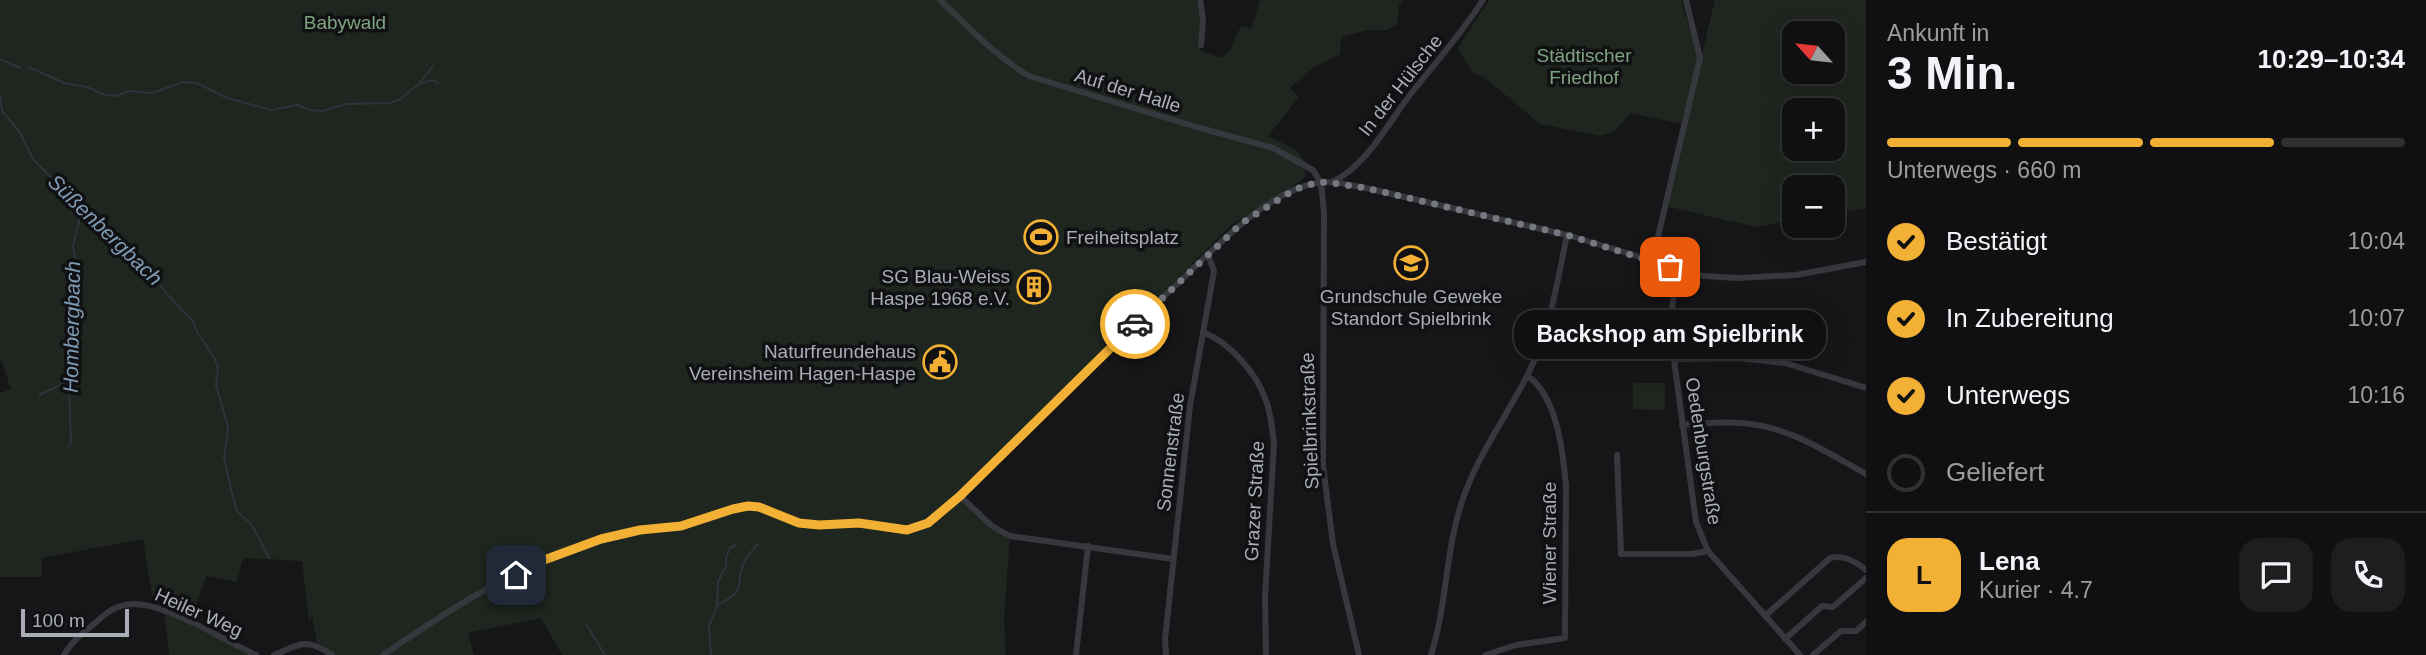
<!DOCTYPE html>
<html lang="de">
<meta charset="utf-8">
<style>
body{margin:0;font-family:Helvetica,sans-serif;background:#1e1e20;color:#f1f3f6;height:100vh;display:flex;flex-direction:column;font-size:26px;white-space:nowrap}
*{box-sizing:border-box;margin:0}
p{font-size:23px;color:#9c9d9f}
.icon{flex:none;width:38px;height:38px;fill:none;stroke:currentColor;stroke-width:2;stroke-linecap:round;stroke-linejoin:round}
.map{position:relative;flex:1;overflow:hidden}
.side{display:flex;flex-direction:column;background:#101012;width:560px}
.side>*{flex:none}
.needle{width:46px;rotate:297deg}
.buttons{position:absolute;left:1782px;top:21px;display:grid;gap:14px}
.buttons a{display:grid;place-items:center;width:63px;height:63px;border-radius:14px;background:#101012;box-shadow:0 7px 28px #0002,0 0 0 2px #303032;font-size:35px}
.scale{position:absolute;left:21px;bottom:18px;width:108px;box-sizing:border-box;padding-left:7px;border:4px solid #a8adb8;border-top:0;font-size:19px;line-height:24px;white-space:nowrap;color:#a8adb8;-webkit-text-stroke:5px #111113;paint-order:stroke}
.pin{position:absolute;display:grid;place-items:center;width:60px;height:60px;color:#fff;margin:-30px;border-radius:14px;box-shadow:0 4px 10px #0006}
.courier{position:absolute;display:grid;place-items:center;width:70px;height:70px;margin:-35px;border:5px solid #f2b134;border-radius:50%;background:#fff;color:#222;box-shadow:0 2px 9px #0007}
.bubble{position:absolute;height:49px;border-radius:21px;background:#101012;box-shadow:0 7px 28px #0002,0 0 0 2px #303032;font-size:23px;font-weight:800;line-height:49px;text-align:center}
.headline em{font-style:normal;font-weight:800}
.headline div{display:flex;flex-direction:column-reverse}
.headline{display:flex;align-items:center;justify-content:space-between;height:119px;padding:0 21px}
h1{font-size:46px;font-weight:800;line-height:52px}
.bar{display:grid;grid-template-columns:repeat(4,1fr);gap:10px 7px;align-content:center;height:84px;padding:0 21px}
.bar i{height:9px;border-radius:5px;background:#303032}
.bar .active{background:#f2b134}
.bar p{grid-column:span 4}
.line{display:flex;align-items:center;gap:18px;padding:0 21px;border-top:2px solid #303032}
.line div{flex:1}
.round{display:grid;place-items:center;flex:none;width:74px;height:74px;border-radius:21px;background:#1e1e20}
ol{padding:0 21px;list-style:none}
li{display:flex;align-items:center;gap:21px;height:77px}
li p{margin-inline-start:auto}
li .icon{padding:7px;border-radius:50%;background:#f2b134;color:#111;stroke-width:4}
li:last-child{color:#9c9d9f}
li i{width:38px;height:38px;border:4px solid #303032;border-radius:50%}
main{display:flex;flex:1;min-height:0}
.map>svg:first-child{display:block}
.green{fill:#1e261f;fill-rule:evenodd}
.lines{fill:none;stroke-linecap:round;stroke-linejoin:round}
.stream{stroke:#2c353c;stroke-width:2}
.minor{stroke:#37383d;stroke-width:6}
.done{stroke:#757880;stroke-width:7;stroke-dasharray:0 12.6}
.route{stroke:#f2b134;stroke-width:9}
.labels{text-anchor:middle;stroke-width:7;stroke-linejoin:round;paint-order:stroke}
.park-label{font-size:19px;fill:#7fa381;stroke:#111113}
.street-label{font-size:19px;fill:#a8adb8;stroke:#111113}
.poi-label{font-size:19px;fill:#a8adb8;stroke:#111113;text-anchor:end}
.water-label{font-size:21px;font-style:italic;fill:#7f9bb3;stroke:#111113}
</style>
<main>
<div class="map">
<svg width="1866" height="655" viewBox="0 0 1866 655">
<rect width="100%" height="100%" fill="#161618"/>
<g class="green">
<path d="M0 0H1196L1200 17 1199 50 1222 58 1230 50 1241 26 1251 29 1260 0H1403L1399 5 1397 25 1387 30H1369L1341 37 1340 54 1313 68 1290 88 1299 97 1268 136 1296 150 1307 164 1304 169 1306 177 1230 226 961 495 992 526 1010 536 1004 619 1006 655H562L541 618 468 633 474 655H333L317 644 312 616 309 621 302 561 243 558 237 582 206 576 191 621 153 602 143 539 42 558V577H0V393L11 389 0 357Z"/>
<path d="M1489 0H1681L1698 57 1681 124 1630 113 1615 131 1600 136 1540 124 1484 77 1472 72 1458 48Z"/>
<path d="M1715 0H1866V208L1832 214V187H1794V220L1756 227 1665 206ZM1794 33H1832V72H1794ZM1794 110H1832V149H1794Z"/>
<path d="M1633 383H1665V410L1633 409Z"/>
<path d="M164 612 251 655H169Z"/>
</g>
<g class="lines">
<g class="stream">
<path d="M0 59 20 68"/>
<path d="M29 67 64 83 87 87 105 95 117 96 128 91 152 93 183 82 197 83 227 98 271 110 297 105 309 110 323 111 345 104 390 103 400 99 419 84 433 66"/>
<path d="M419 84 433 80 438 83"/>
<path d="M0 95 2 111 19 131 33 159 92 220 122 241 145 264 166 293 193 321 197 332 215 359 218 368 216 385 227 423 228 431 224 457 231 489 237 511 252 525 269 558"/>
<path d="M39 395 69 381"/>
<path d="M68 447 71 442 69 390 76 356 77 328 72 286 76 261 73 246 79 221 80 207"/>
<path d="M719 605C750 586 733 588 744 563 747 556 753 550 758 544"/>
<path d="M586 624 605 655"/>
<path d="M711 655 709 626 717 606 718 582 726 566V558L730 548 736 545"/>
</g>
<g class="minor">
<path d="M940 0C969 27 995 56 1029 76L1193 126 1273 148 1313 170 1321 183 1324 212 1323 465 1333 544 1359 655"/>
<path d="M1200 0 1203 20 1201 45"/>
<path d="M1334 181C1369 163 1389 121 1413 91 1437 61 1462 33 1483 0"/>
<path d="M1652 262 1700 58 1686 0"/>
<path d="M1677 269 1672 309V345L1696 522 1708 551 1800 655"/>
<path d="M1205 333C1230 343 1256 373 1265 398 1271 412 1272 428 1274 443L1265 597 1266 655"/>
<path d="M1673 359 1738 358 1785 363 1866 388"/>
<path d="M1682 425C1701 424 1722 421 1741 423 1789 426 1826 452 1866 474"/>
<path d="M1617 455 1621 554H1692L1708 551"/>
<path d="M960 496 992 526 1010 536 1173 559"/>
<path d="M1765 616 1830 558C1842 554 1857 562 1866 570"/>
<path d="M1785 639 1822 606 1833 607 1866 578"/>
<path d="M64 655C71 642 83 633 94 624 102 617 110 609 121 606 154 594 224 641 256 655"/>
<path d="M274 655C302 643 306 638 332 655"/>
<path d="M383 655C456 605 536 553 623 533 642 529 662 530 681 526 704 521 724 508 747 506 765 505 780 518 797 522 817 527 836 524 855 524 872 523 891 532 908 530 929 527 945 509 960 496 1032 427 1101 355 1174 287 1209 254 1261 197 1308 185 1328 179 1346 184 1366 188L1567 235 1704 276 1738 278 1796 275 1866 262"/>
<path d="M1076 655 1088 546"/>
<path d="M1166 655 1165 640 1190 406 1214 271 1208 255"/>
<path d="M1431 655C1448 602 1445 545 1465 493 1481 450 1508 414 1528 374 1550 331 1557 283 1567 235"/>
<path d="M1485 655 1516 645 1565 638 1566 486C1563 451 1557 397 1528 376"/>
<path d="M1813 655 1841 631H1856L1866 622"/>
</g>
</g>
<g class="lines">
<path class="done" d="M1135 324 1242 223 1294 190 1307 185 1325 182 1366 188 1567 235 1670 267"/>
<path class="route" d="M516 575 544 560 601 539 640 530 681 526 733 509 748 506 759 507 799 523 819 525 859 523 907 530 928 523 960 496 1135 324"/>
</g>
<defs>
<symbol id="stadium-ring" viewBox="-11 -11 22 22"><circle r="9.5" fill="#111113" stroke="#f2b134" stroke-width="1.5"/><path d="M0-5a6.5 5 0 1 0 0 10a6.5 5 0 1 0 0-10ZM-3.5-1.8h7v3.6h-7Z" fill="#f2b134"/></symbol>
<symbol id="school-ring" viewBox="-11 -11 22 22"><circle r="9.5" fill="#111113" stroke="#f2b134" stroke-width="1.5"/><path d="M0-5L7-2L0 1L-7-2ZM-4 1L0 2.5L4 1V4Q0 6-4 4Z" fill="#f2b134"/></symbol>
<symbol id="building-ring" viewBox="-11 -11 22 22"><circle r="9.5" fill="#111113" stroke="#f2b134" stroke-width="1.5"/><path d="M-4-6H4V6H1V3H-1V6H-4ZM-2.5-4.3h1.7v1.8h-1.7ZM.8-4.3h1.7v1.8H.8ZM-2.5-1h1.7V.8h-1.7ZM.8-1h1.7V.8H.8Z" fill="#f2b134"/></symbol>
<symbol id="civic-ring" viewBox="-11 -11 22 22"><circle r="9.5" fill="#111113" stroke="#f2b134" stroke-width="1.5"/><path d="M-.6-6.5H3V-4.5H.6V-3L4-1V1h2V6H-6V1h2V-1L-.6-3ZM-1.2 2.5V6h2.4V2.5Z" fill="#f2b134"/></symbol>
</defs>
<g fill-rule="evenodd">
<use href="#stadium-ring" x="1022" y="218" width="38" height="38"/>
<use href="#school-ring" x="1392" y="244" width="38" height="38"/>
<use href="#building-ring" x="1015" y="268" width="38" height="38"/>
<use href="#civic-ring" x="921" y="343" width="38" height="38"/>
</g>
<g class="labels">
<g class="park-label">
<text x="345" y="29">Babywald</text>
<text x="1584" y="62">Städtischer<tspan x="1584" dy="22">Friedhof</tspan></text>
</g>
<g class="street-label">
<text transform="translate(1400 85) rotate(-52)" y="7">In der Hülsche</text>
<text transform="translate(1128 90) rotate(17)" y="7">Auf der Halle</text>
<text transform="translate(1309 421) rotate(-92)" y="7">Spielbrinkstraße</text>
<text transform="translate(1704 451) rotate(81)" y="7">Oedenburgstraße</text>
<text transform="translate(1170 452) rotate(-83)" y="7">Sonnenstraße</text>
<text transform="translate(1254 501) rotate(-87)" y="7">Grazer Straße</text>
<text transform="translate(1549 543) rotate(-90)" y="7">Wiener Straße</text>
<text transform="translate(199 612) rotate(24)" y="7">Heiler Weg</text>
</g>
<g class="poi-label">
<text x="1066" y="244" text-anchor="start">Freiheitsplatz</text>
<text x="1010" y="283">SG Blau-Weiss<tspan x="1010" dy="22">Haspe 1968 e.V.</tspan></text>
<text x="1411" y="303" text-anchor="middle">Grundschule Geweke<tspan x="1411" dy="22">Standort Spielbrink</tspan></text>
<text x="916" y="358">Naturfreundehaus<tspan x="916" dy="22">Vereinsheim Hagen-Haspe</tspan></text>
</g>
<g class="water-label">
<text transform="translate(105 230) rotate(44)" y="7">Süßenbergbach</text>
<text transform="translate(72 327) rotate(-89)" y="7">Hombergbach</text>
</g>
</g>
</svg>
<div class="buttons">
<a><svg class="needle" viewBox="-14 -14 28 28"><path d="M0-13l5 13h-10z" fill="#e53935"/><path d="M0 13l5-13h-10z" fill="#9c9d9f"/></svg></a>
<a>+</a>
<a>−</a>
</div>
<div class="scale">100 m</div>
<div class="pin" style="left:1670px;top:267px;background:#ea580c"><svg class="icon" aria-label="bag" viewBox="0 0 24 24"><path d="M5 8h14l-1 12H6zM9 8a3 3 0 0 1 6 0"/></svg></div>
<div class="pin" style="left:516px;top:575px;background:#1f2937"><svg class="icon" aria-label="home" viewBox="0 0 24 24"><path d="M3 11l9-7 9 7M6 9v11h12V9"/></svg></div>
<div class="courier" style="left:1135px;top:324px"><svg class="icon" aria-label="car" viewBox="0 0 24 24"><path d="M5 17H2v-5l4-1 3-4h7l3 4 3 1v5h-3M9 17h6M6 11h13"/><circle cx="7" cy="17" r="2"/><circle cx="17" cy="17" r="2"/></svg></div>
<div class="bubble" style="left:1514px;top:310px;width:312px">Backshop am Spielbrink</div>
</div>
<section class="side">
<div class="headline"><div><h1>3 Min.</h1><p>Ankunft in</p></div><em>10:29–10:34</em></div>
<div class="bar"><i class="active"></i><i class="active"></i><i class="active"></i><i></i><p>Unterwegs · 660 m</p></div>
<ol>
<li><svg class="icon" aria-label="check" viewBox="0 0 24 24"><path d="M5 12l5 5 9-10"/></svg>Bestätigt<p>10:04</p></li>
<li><svg class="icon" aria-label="check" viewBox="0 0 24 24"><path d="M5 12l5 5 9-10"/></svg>In Zubereitung<p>10:07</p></li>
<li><svg class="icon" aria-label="check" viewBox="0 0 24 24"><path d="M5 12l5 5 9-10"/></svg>Unterwegs<p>10:16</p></li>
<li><i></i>Geliefert</li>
</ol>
<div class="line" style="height:126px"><b class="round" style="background:#f2b134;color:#111">L</b><div><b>Lena</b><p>Kurier · 4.7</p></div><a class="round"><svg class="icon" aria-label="chat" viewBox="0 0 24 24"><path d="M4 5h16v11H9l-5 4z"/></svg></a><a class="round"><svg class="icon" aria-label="phone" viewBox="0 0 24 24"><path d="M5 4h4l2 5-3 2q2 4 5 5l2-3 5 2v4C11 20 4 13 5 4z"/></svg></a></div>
</section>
</main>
